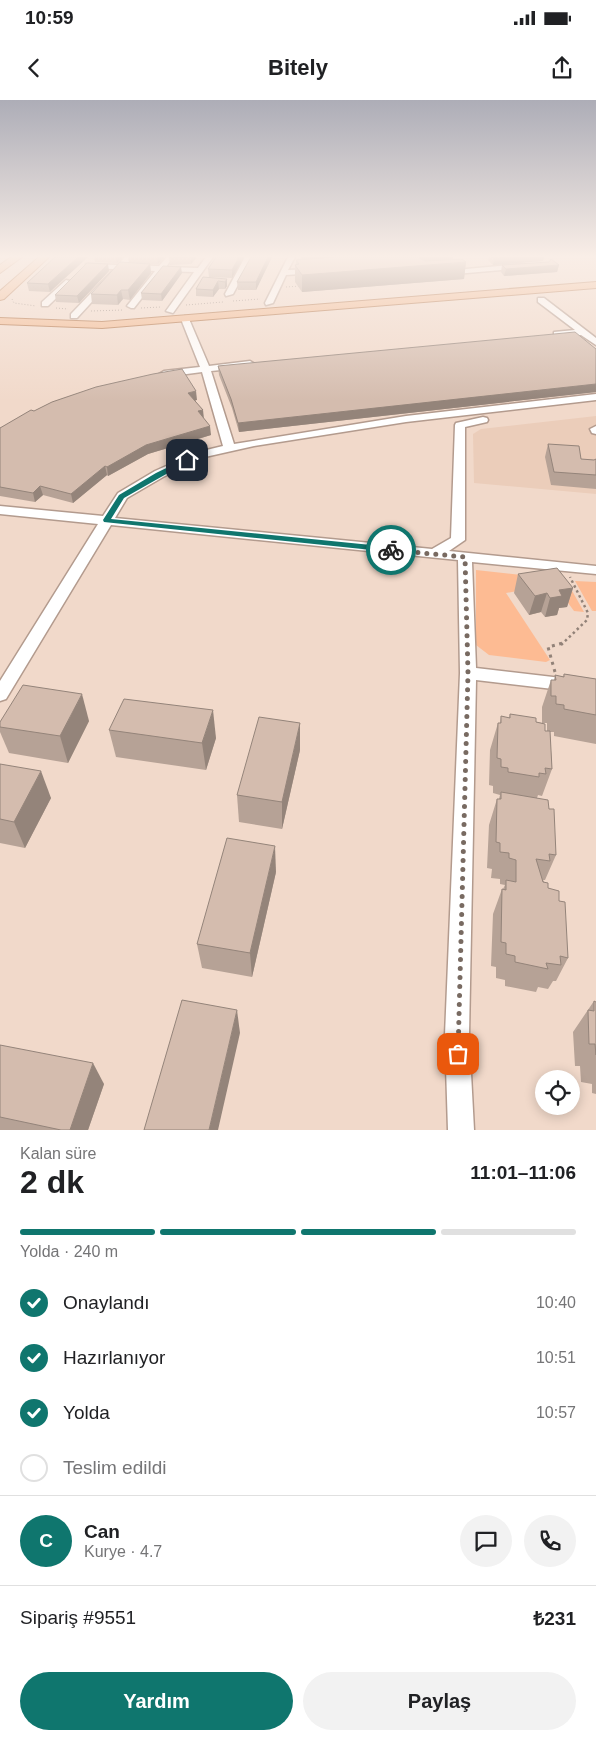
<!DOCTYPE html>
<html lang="tr">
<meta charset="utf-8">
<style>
body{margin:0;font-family:Arial,sans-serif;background:#f2f2f2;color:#202124;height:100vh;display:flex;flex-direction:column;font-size:19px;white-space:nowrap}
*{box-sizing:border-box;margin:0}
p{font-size:16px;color:#757577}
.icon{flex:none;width:28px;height:28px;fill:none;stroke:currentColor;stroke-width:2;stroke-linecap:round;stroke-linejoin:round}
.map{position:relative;height:1030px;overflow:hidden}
.details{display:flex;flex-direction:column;background:#fff;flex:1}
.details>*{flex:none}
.fabs{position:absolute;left:535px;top:970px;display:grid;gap:10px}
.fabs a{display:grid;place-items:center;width:45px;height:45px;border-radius:50%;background:#fff;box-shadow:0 2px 12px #0003;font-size:25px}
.pin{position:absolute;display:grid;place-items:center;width:42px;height:42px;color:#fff;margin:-21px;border-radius:10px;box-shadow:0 2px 8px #0006}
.courier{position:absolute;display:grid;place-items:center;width:50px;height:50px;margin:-25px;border:4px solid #0f766e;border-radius:50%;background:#fff;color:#222;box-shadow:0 1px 6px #0007}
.headline em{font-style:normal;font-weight:700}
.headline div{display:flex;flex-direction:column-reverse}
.headline{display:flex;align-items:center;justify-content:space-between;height:85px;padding:0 20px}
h1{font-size:32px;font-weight:700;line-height:38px}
.bar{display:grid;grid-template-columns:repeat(4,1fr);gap:8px 5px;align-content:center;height:60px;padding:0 20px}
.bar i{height:6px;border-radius:4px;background:#e0e0e0}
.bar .selected{background:#0f766e}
.bar p{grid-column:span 4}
.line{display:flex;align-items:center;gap:12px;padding:0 20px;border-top:1px solid #e0e0e0}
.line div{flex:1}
.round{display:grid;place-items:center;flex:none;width:52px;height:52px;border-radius:26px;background:#f2f2f2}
ol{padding:0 20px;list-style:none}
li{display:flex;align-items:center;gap:15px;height:55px}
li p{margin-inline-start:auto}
li .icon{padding:5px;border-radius:50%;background:#0f766e;color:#fff;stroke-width:4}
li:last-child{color:#757577}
li i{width:28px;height:28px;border:2px solid #e0e0e0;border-radius:50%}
.cta{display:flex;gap:10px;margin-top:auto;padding:10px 20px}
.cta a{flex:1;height:58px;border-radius:30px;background:#0f766e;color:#fff;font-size:20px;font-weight:700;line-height:58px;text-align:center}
.cta a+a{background:#f2f2f2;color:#202124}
.status{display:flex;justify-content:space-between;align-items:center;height:35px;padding:0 25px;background:#fff;direction:ltr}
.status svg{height:14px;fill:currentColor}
header{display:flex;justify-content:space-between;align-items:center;height:65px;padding:0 20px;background:#fff;font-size:22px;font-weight:700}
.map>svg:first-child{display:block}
.built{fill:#ebcdba}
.green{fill:#fdbb93}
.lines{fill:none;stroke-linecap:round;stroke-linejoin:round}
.minor-casing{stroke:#b39b8e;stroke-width:3}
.major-casing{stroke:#ab6736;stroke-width:2}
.path-far2{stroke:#928278;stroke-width:1;stroke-dasharray:1 2;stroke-linecap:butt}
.path-far1{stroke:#928278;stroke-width:2.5;stroke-dasharray:2.5 3;stroke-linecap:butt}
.path{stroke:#928278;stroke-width:3;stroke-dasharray:3 4.5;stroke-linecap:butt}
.minor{fill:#fff;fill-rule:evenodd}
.major{fill:#f2b68b;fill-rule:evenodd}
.wall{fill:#b6a296;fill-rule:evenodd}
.shaded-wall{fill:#94847a}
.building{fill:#d4bcae;stroke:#94847a}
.route{fill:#0f766e}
.done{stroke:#786a61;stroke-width:5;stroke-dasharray:0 9}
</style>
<div class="status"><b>10:59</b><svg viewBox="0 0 49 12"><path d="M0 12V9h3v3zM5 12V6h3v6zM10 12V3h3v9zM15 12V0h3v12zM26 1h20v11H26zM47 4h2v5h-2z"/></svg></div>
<header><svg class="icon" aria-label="back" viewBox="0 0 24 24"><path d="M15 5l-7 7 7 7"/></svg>Bitely<svg class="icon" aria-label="share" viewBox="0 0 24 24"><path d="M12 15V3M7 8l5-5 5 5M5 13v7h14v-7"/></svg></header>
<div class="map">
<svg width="596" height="1030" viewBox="0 0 596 1030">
<rect width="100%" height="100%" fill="#f1d9ca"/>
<path class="built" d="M596 316V394L474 383 473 334 481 329Z"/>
<g class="green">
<path d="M476 470 566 480 584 512 574 511 554 484 506 493 550 560 546 562 489 555 476 545Z"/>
<path d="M575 481 596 482V511H592Z"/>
</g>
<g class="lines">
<defs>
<g id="minor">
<path d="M125 157H133L126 165 159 166 167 157H173L166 167 198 168 206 157H213L173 213 166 211 194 172 163 171 134 208H131L127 206 155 171 122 169 77 218H71V214L114 169 89 168H86V164L118 165Z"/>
<path d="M245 157H253L233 194 226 196 225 194Z"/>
<path d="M288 157H295L288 170 315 169 319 171 315 173 286 175 273 203 266 205 265 203Z"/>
<path d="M521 164 525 166 524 168 444 175 440 173 444 171Z"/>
<path d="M66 180 73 182 48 206H42V202Z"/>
<path d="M538 198H544L596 238V245L581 235 554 236V232L575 230 538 202Z"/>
<path d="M185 216 189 219 209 266 250 261 255 264 250 267 211 271 234 344 406 316 596 294V300L406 322 254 346 205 357 163 377 127 398 115 418 432 449 451 438 455 325 456 323 483 317 487 318 488 320 487 322 465 327V440L449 451 596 466V474L472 462 476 568 596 582V594L476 580 469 935 474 1030H448L445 935 460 573 458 460 111 425 6 599 0 601V581L98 424 0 414V406L103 416 118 393 155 371 198 352 223 346 202 272 164 277 159 274 164 271 200 267 181 219Z"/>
<path d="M596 326V334L592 333 590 329Z"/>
</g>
<g id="major">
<path d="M11 157H22L0 173V165Z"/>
<path d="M39 157H49L4 199 0 200V191Z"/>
<path d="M596 182V188L102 228 0 224V218L102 222Z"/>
</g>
</defs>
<use href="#minor" class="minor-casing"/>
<use href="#major" class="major-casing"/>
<g class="path-far2">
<path d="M286 187 301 186"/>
<path d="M12 199 14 203 36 206"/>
<path d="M233 201 260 199"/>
<path d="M186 205 223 202"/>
<path d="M56 208 68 209"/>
<path d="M141 208 161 207"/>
<path d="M91 211 123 210"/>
</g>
<path class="path-far1" d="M561 545 587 520 588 513 570 477"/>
<path class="path" d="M555 572 548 547 563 543"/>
<use href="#minor" class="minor"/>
<use href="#major" class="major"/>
</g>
<g class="wall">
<path d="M55 157 50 192 29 191 27 183Z"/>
<path d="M94 157H123L117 163 95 162Z"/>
<path d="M128 157H165L158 164H150L151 173 130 200 123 199 118 205 92 204 91 194 129 162Z"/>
<path d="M169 157H197L191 164 170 165 169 158Z"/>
<path d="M216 157H244L232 178 209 177 208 169Z"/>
<path d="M272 157 256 190H238L237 182Z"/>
<path d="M300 157H453L452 159 466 162 464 179 302 192 295 182V165H296V160L300 159Z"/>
<path d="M489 157H544L543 161 493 165 488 160Z"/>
<path d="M502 165H559L557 172 504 176 501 172Z"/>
<path d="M109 171 79 203 56 202 55 195Z"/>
<path d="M182 173 162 201 142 200 141 193Z"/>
<path d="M227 179V186L225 189H219L213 197 196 196V189Z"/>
<path d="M596 249V292L239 332 232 308 219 275 218 266Z"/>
<path d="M194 300 211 335 148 354 108 376 107 375 73 403 43 395 35 402 0 396V328L34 311 197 300Z"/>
<path d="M548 344 581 359 594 360 596 359V389L551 385 545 357Z"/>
<path d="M518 474 573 488 567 507 559 508 557 515 545 517 541 512 529 515 514 493Z"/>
<path d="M564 574 596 579V644L554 636V632H550L552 669 542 696 538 695 537 698 549 709 556 755 545 780H543L548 788 559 801 568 858 556 881H553L548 889 538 887 536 892 505 886V880L496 878V867L491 866 493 814 502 789H503L505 785 500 784V779L491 778 492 769 487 768 489 725 497 699H499L500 695 493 693V686L489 685 490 650 498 623H500L501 616 509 618 510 614 536 622 542 623V607L551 580H554L555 575 563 577ZM543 623H547V631H545Z"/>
<path d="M89 621 68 663 9 653 0 632V622Z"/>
<path d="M109 630 216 638 206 670 116 657Z"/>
<path d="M300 650 282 729 239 722 237 695Z"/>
<path d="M0 664 51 698 25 748 0 743Z"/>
<path d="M276 772 252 877 202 868 197 844Z"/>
<path d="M594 901 596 902V994L592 993V984L581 982 580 966H575L573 932Z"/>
<path d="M0 945 104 984 88 1030H0Z"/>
</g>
<g class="shaded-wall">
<path d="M78 157H88L50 192 48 184Z"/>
<path d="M116 157H123L117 163Z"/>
<path d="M157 157H165L158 164Z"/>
<path d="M191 157H197L191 164Z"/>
<path d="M239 157H244L232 178V170Z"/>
<path d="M268 157H272L256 190V182Z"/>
<path d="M302 157H453L452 164 466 162 464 179 302 192Z"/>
<path d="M515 157H544L543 161 493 165 494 158Z"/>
<path d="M108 164 109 171 79 203 77 196Z"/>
<path d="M150 164 151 173 130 200 128 190Z"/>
<path d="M559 165 557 172 504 176 506 169Z"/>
<path d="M181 167 182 173 162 201 161 194Z"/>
<path d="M227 179V186L225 189V182Z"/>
<path d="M218 181 219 189 213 197V190Z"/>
<path d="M121 190 123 199 118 205 117 195Z"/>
<path d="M596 284V292L239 332 238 323Z"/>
<path d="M196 291 197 300 189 301 188 293Z"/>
<path d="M203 310 204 319 198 311Z"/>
<path d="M210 326 211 335 148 354 108 376 107 367 146 345Z"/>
<path d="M105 366 107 375 73 403 71 394Z"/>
<path d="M40 386 43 395 35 402 33 393Z"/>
<path d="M573 488 567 507 559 508 557 515 545 517 550 498 559 490Z"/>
<path d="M547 493 541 512 529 515 535 496Z"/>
<path d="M82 594 89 621 68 663 60 636Z"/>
<path d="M213 610 216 638 206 670 202 643Z"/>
<path d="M300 623V650L282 729V702Z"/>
<path d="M41 671 51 698 25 748 14 722Z"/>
<path d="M275 746 276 772 252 877 250 853Z"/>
<path d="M237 910 240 933 218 1030H209Z"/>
<path d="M93 963 104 984 88 1030H70Z"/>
</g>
<g class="building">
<path d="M55 157H78L48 184 27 183Z"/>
<path d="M169 157H191L169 158Z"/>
<path d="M216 157H239L232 170 208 169Z"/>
<path d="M251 157H268L256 182H237Z"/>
<path d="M336 157H421L419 158 425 161 462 159 466 162 302 175 295 165 299 164 296 160Z"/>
<path d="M492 157H515L494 158Z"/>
<path d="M551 159 559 165 506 169 502 165 549 162Z"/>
<path d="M120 162 150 164 128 190H121L117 195 91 194Z"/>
<path d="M87 163 108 164 77 196 55 195Z"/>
<path d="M163 166 181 167 161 194 141 193Z"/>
<path d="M203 177 227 179 225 182 218 181 213 190 196 189Z"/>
<path d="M575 232 596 249V284L238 323 231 299 218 266Z"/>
<path d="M182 269 196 291 188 293 203 310 198 311 210 326 146 345 107 367 105 366 71 394 40 386 33 393 0 387V328L31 310 34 311 52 302 96 287 153 274Z"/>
<path d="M548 344 579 346 581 359 594 360 596 359V375L554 372Z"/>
<path d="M557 468 573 488 559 490 562 496 550 498 547 493 535 496 518 474Z"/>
<path d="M564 574 596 579V615L564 609V605L556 604V596H551V580H556L555 575 564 577Z"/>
<path d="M23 585 82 594 60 636 0 627V622Z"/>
<path d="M124 599 213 610 202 643 109 630Z"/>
<path d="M510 614 536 618V622L545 624V631H550L552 669 545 668 546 674 539 673V677L508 672V668L501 667V659L497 658 498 623H501V616L510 618Z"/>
<path d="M259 617 300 623 282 702 237 695Z"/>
<path d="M0 664 41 671 14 722 0 719Z"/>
<path d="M501 692 548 700 549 709H554L556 755 549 754 550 761 536 759 543 782 548 783V788L559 791V801L565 802 568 858 560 856 561 865 546 863 548 869 515 862V856L506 854V843L501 842 502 789 506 790V780L516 782V760L509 758V753L500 752V743L496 742 497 699H501Z"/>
<path d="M227 738 275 746 250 853 197 844Z"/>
<path d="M182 900 237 910 209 1030H144Z"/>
<path d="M594 901 596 902V955L595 944H589L588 910 594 911Z"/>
<path d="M0 945 93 963 70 1030H61L0 1017Z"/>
</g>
<linearGradient id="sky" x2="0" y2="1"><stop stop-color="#adadb7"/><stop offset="0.52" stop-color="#f9eee7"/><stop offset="1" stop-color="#f9eee7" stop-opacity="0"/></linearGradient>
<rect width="596" height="301" fill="url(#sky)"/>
<path class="route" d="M185 359 191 360 124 398 111 419 391 447 394 450 391 452 104 422 103 420 119 395 156 373Z"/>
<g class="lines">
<path class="done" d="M391 450 465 457 468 573 458 954"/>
</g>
</svg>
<div class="fabs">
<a><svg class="icon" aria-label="locate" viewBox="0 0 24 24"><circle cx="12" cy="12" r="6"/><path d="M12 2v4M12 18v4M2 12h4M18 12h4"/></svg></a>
</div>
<div class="pin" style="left:458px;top:954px;background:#ea580c"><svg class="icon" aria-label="bag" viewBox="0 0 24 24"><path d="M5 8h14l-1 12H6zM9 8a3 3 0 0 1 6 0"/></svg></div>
<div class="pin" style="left:187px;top:360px;background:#1f2937"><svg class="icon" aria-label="home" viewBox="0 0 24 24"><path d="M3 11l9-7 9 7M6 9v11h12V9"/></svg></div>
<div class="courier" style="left:391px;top:450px"><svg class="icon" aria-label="bike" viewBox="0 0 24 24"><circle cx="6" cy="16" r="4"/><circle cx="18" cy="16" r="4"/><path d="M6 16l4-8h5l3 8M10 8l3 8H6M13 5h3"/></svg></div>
</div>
<section class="details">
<div class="headline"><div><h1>2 dk</h1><p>Kalan süre</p></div><em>11:01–11:06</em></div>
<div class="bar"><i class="selected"></i><i class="selected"></i><i class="selected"></i><i></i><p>Yolda · 240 m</p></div>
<ol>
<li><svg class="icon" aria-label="check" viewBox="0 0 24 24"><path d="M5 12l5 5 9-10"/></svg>Onaylandı<p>10:40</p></li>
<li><svg class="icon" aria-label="check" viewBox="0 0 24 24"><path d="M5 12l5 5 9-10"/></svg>Hazırlanıyor<p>10:51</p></li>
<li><svg class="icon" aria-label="check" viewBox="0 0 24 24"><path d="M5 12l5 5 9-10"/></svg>Yolda<p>10:57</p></li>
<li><i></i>Teslim edildi</li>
</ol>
<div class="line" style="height:90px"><b class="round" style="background:#0f766e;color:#fff">C</b><div><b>Can</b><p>Kurye · 4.7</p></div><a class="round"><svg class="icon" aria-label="chat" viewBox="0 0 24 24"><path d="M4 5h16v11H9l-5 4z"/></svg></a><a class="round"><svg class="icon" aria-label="phone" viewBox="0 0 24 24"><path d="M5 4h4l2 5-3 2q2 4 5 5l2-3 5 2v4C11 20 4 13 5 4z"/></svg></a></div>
<div class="line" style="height:65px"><div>Sipariş #9551</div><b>₺231</b></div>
<div class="cta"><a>Yardım</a><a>Paylaş</a></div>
</section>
